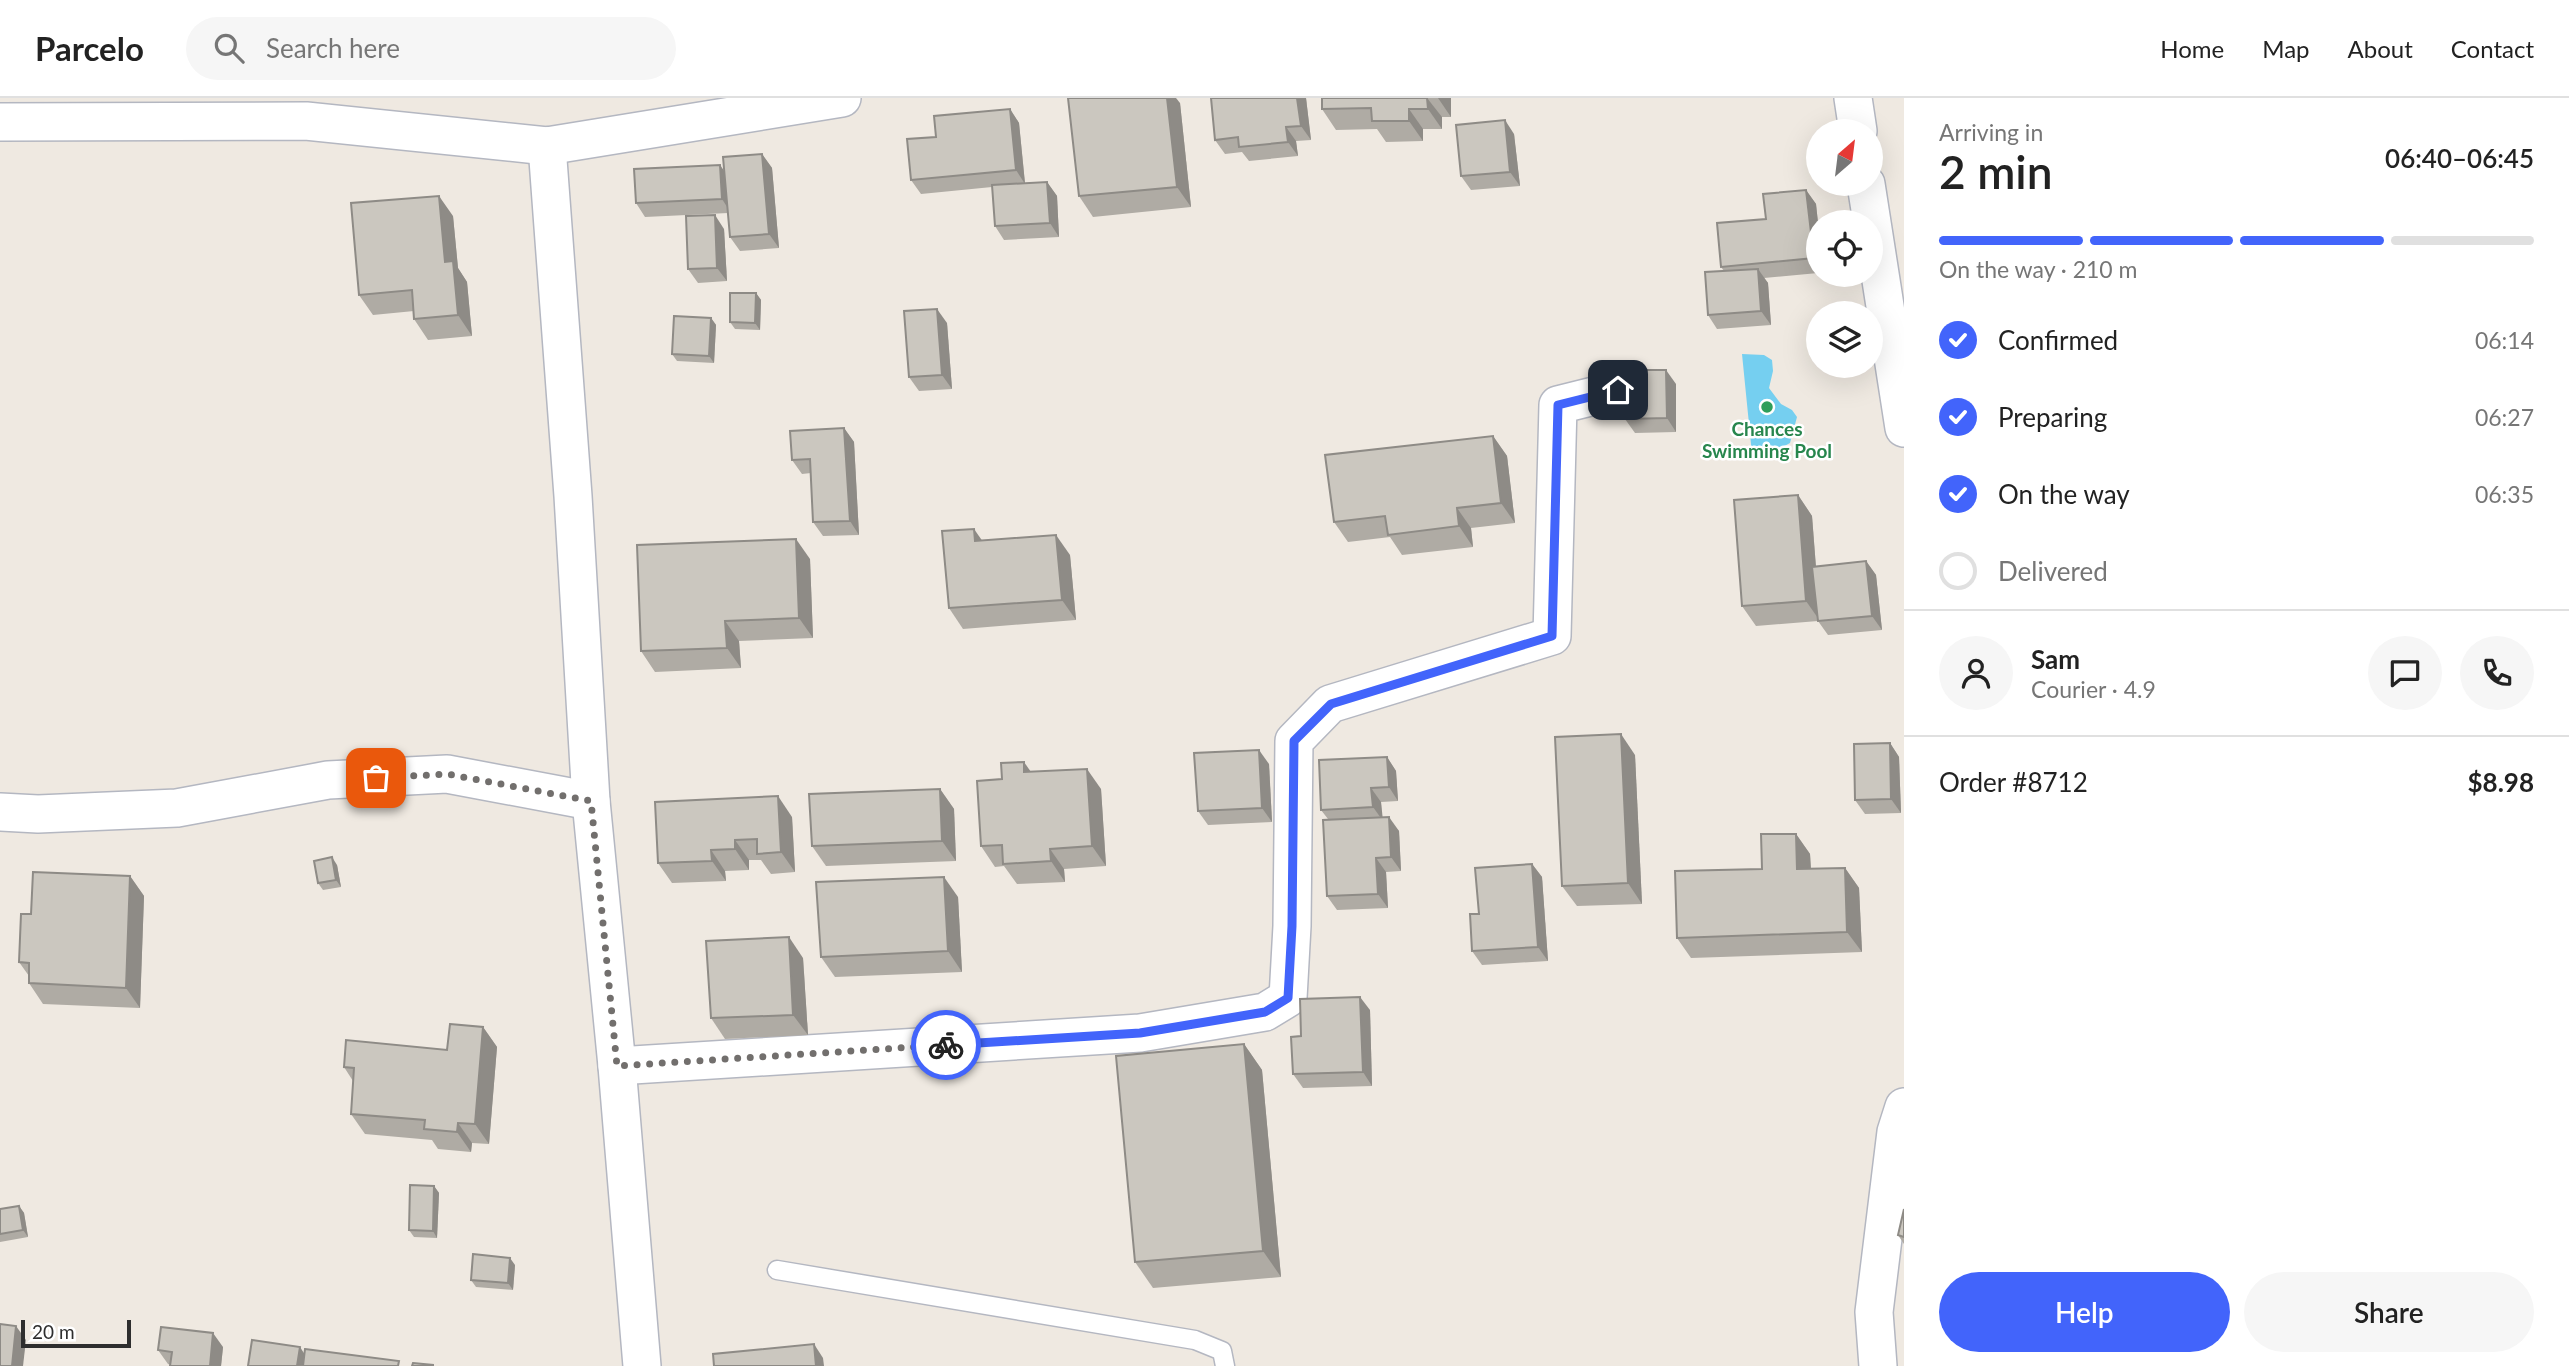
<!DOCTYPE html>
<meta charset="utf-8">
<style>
body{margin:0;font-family:Lato,sans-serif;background:#f6f6f6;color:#222;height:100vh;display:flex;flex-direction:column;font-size:26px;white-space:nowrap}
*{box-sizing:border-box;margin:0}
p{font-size:23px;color:#767676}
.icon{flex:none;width:38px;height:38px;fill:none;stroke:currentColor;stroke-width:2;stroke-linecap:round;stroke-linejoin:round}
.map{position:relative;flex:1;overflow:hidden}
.side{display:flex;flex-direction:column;background:#fff;width:665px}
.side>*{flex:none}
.needle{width:46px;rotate:28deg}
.fabs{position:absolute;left:1806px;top:21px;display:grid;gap:14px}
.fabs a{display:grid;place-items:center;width:77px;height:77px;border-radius:50%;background:#fff;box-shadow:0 7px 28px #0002;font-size:35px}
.scale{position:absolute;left:21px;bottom:18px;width:110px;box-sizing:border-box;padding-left:7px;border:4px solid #2e2e2e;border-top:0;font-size:19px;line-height:24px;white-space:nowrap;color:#2e2e2e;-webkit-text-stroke:5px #fff;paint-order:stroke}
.pin{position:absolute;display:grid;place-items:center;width:60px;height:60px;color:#fff;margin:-30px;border-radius:14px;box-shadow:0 4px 10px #0006}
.courier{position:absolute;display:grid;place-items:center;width:70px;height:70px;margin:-35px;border:5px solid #4264fb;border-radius:50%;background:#fff;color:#222;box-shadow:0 2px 9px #0007}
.summary em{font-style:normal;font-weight:600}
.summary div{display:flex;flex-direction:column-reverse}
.summary{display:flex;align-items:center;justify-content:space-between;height:119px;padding:0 35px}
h1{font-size:46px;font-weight:600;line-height:52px}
.bar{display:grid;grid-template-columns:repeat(4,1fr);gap:10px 7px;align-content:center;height:84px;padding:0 35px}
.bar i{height:9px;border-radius:5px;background:#e0e0e0}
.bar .on{background:#4264fb}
.bar p{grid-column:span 4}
.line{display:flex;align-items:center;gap:18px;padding:0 35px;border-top:2px solid #e0e0e0}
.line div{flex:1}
.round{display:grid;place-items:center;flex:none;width:74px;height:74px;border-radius:37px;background:#f6f6f6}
ol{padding:0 35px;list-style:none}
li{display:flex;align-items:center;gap:21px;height:77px}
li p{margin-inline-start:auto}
li .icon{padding:7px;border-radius:50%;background:#4264fb;color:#fff;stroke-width:4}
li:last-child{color:#767676}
li i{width:38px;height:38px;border:4px solid #e0e0e0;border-radius:50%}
.cta{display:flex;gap:14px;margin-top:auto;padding:14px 35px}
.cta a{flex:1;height:80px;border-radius:42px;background:#4264fb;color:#fff;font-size:28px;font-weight:600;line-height:80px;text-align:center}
.cta a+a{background:#f6f6f6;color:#222}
header{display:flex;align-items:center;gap:42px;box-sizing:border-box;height:98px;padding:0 35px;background:#fff;border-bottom:2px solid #e0e0e0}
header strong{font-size:33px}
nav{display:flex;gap:38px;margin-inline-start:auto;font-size:24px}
.search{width:490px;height:63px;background:#f6f6f6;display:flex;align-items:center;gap:18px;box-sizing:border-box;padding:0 24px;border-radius:38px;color:#767676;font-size:26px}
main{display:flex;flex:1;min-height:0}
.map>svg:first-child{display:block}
.water{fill:#75cff0}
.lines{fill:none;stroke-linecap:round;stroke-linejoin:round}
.service-casing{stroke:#b4b7c1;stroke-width:21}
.minor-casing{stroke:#b4b7c1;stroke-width:40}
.service{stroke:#fff;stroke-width:18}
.minor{stroke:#fff;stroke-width:37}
.wall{fill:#afaba4}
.shaded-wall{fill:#8e8b86}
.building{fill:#cbc7bf;stroke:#8e8b86;stroke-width:2}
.done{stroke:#726f6d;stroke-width:7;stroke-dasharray:0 12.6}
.route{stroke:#4264fb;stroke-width:9}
.leisure-dot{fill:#2e9e5b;stroke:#fff;stroke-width:2.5}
.labels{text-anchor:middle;stroke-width:5;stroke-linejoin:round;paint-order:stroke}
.leisure-label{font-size:19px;font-weight:bold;fill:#27864d;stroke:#fff}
</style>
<header>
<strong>Parcelo</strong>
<div class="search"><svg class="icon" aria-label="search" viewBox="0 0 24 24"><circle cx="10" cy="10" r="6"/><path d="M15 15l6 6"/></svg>Search here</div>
<nav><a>Home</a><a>Map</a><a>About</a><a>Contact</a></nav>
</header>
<main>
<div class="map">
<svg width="1904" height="1268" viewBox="0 0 1904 1268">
<rect width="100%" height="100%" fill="#efe9e1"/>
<path class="water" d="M1742 256 1764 257 1772 262 1773 273 1769 290 1781 306 1792 312 1797 319 1790 345 1779 351 1752 356Z"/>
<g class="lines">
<defs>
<path id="service" d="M777 1172 1195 1242 1222 1253 1225 1268"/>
<g id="minor">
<path d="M1853 0 1858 33"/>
<path d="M0 24 306 23 547 48 842 0"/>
<path d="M547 48 573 398 591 703 617 968 642 1268"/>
<path d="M1866 86 1904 330"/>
<path d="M0 714 38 716 177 710 328 682 447 676 591 703"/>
<path d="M617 968 1140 935 1265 914 1288 900 1292 828 1294 643 1330 606 1552 538 1558 307 1618 292"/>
<path d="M1878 1268 1874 1214 1896 1034 1904 1009"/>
</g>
</defs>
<use href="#service" class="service-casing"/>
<use href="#minor" class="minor-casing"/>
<use href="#service" class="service"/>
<use href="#minor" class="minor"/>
</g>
<g class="wall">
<path d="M1306 0 1311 42 1296 43 1298 58 1249 63 1242 54 1225 56 1215 42Z"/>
<path d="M1322 0H1451V19H1442V31H1423V43L1386 44 1377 31 1336 32 1322 11Z"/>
<path d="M1180 5 1191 109 1093 119 1079 98Z"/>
<path d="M1010 11 1019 25 1025 85 1047 84 1057 98 1059 139 1004 142 995 128 992 89 921 96 911 82 936 39Z"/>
<path d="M1514 36 1520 88 1471 92 1461 78Z"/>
<path d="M762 56 772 70 779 150 740 153 730 139 728 115 645 119 636 105 724 73Z"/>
<path d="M1806 92 1816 106 1818 125V175L1764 180 1768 185 1771 227 1717 231 1708 217 1724 173 1721 169 1766 121Z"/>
<path d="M453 118 458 170 467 184 472 238 428 242 414 221V213L373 217 359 197Z"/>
<path d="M724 131 727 183 698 185 688 171Z"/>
<path d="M756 195 761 202 760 232 735 231 730 224Z"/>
<path d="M711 220 716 227 714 265 677 263 672 256Z"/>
<path d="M947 225 952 291 919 293 909 279Z"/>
<path d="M1676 286V334L1635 335 1625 321Z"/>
<path d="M844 330 854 344 859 437 823 438 813 424 811 375 802 376 792 362Z"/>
<path d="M1493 338 1507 358 1515 425 1471 430 1473 449 1402 457 1390 439 1348 444 1334 424Z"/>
<path d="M1798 397 1812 418 1816 469 1866 463 1876 477 1882 532 1828 537 1818 523 1756 528 1742 508Z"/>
<path d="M982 442 1070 457 1076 522 963 531 949 510Z"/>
<path d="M810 461 813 540 739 543 741 570 655 574 641 553Z"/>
<path d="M1890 645 1899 659 1901 715 1865 716 1855 702Z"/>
<path d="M1635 657 1642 806 1577 808 1562 788Z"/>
<path d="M1387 659 1396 673 1398 703 1381 704 1382 719 1399 733 1401 773 1386 774 1388 810 1337 812 1327 798 1328 721 1321 712Z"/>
<path d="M1269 666 1272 724 1208 727 1198 713Z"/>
<path d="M1031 674 1101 691 1106 768 1064 771 1065 784 1017 786 1004 768 995 769 981 748 1002 681Z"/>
<path d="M940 691 954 711 956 763 826 768 812 748Z"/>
<path d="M792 719 795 774 771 776 761 762H749V772L725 773 726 783 672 785 658 765Z"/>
<path d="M1796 736 1810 756 1811 771 1845 770 1859 790 1862 854 1691 860 1677 840 1762 771Z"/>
<path d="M1532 766 1542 779 1548 863 1482 867 1472 853 1479 816Z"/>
<path d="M337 767 341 789 323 792 318 785Z"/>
<path d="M130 778 144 798 140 910 43 906 29 885V878L19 864 31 816Z"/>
<path d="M958 799 962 874 835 879 821 859Z"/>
<path d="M803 860 808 937 725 941 711 920Z"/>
<path d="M1370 912 1372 988 1303 990 1293 976 1301 938Z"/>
<path d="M483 929 497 949 489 1046 472 1045 471 1054 438 1051 432 1042 365 1036 351 1016 353 983 344 969 447 952Z"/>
<path d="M1244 946 1262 972 1281 1179 1153 1190 1135 1164Z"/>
<path d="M434 1088 439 1095 437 1140 414 1139 409 1132Z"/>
<path d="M19 1108 24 1115 28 1139 0 1144V1111Z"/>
<path d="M1904 1111V1146L1898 1137Z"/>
<path d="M515 1167 513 1192 476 1189 471 1182Z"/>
<path d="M223 1249 221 1268H170L171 1267 168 1266 158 1252Z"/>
</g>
<g class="shaded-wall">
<path d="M1167 0H1176L1180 5 1191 109 1177 89Z"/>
<path d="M1297 0H1306L1311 42 1301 28Z"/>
<path d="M1427 0 1442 19V31L1428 11Z"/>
<path d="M1438 0H1451V19Z"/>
<path d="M1010 11 1019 25 1025 86 1016 72Z"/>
<path d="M1409 11 1423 31V43L1409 23Z"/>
<path d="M1505 22 1514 36 1520 88 1510 74Z"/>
<path d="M1286 29 1296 43 1298 58 1288 44Z"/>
<path d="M762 56 772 70 779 150 769 136Z"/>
<path d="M720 67 730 81 731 115 722 101Z"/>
<path d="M1047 84 1057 98 1059 139 1050 125Z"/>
<path d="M1806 92 1816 106 1818 125V167L1814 160Z"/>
<path d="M439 98 453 118 458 170 467 184 472 238 458 217 445 164Z"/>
<path d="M715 117 724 131 727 183 717 170Z"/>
<path d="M1758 171 1768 185 1771 227 1761 213Z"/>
<path d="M756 195 761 202 760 232 755 225Z"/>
<path d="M937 211 947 225 952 291 942 277Z"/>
<path d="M711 220 716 227 714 265 709 258Z"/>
<path d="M1666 272 1676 286V334L1667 320Z"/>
<path d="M844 330 854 344 859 437 850 423Z"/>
<path d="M1493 338 1507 358 1515 425 1501 405Z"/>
<path d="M1798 397 1812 418 1820 523 1806 503Z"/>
<path d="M1457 410 1471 430 1473 449 1459 428Z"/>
<path d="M974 431 988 451 975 443Z"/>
<path d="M1056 437 1070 457 1076 522 1062 502Z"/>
<path d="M796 441 810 461 813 540 799 520Z"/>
<path d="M1866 463 1876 477 1882 532 1872 518Z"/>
<path d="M725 523 739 543 741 570 727 550Z"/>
<path d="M1621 636 1635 657 1642 806 1628 785Z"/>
<path d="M1890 645 1899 659 1901 715 1891 701Z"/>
<path d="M1259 652 1269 666 1272 724 1262 710Z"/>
<path d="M1387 659 1396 673 1398 703 1389 689Z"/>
<path d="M1024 664 1038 684 1024 674Z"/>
<path d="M1087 671 1101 691 1106 768 1092 748Z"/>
<path d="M1371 690 1381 704 1383 723 1373 709Z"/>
<path d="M940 691 954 711 956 763 942 743Z"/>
<path d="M778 698 792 719 795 774 781 754Z"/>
<path d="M1389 719 1399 733 1401 773 1391 759Z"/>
<path d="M1796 736 1810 756 1812 791 1797 771Z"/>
<path d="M735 742 749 762V772L735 751Z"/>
<path d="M1050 751 1064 771 1065 784 1051 763Z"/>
<path d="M711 752 725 773 726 783 712 763Z"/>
<path d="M332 759 337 767 341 789 336 782Z"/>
<path d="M1376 760 1386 774 1388 810 1378 796Z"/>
<path d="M1532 766 1542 779 1548 863 1538 849Z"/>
<path d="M1845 770 1859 790 1862 854 1847 834Z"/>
<path d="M130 778 144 798 140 910 126 890Z"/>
<path d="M944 779 958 799 962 874 948 853Z"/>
<path d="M789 839 803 860 808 937 793 917Z"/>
<path d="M1360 899 1370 912 1372 988 1363 974Z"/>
<path d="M483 929 497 949 489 1046 475 1026Z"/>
<path d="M1244 946 1262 972 1281 1179 1263 1153Z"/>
<path d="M458 1025 472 1045 471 1054 457 1034Z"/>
<path d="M434 1088 439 1095 437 1140 433 1133Z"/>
<path d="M19 1108 24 1115 28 1139 23 1132Z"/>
<path d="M510 1160 515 1167 513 1192 508 1185Z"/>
<path d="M16 1228 26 1242 23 1268H12Z"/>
<path d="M213 1235 223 1249 221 1268H210Z"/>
<path d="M814 1246 823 1260 824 1268H816Z"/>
<path d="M300 1249 309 1263V1268H297Z"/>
</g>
<g class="building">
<path d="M1068 0H1167L1177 89 1079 98Z"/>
<path d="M1211 0H1297L1301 28 1286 29 1288 44 1239 49 1238 39 1215 42Z"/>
<path d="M1322 0H1427L1428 11H1409V23H1372L1371 10 1322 11Z"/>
<path d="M1010 11 1016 72 911 82 907 41 936 39 934 18Z"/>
<path d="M1505 22 1510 74 1461 78 1456 27Z"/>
<path d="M762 56 769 136 730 139 723 59Z"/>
<path d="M720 67 722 101 636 105 634 71Z"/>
<path d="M1047 84 1050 125 995 128 992 87Z"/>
<path d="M1806 92 1814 160 1721 169 1717 125 1766 121 1763 96Z"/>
<path d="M439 98 445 164 453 163 458 217 414 221 412 192 359 197 351 105Z"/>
<path d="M715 117 717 170 688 171 686 118Z"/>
<path d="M1758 171 1761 213 1708 217 1705 174Z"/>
<path d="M730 195H756L755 225 730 224Z"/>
<path d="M937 211 942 277 909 279 904 213Z"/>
<path d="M674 218 711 220 709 258 672 256Z"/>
<path d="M1625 272H1666L1667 320 1625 321Z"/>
<path d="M844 330 850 423 813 424 810 361 792 362 790 333Z"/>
<path d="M1493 338 1501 405 1457 410 1459 428 1388 437 1385 418 1334 424 1325 357Z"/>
<path d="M1798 397 1806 503 1742 508 1734 402Z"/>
<path d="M974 431 975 443 1056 437 1062 502 949 510 942 433Z"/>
<path d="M796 441 799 520 725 523 727 550 641 553 637 447Z"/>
<path d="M1866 463 1872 518 1818 523 1812 469Z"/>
<path d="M1621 636 1628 785 1562 788 1555 639Z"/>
<path d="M1890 645 1891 701 1855 702 1854 646Z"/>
<path d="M1259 652 1262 710 1198 713 1194 655Z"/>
<path d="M1387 659 1389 689 1371 690 1373 709 1321 712 1319 662Z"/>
<path d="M1024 664V674L1087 671 1092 748 1050 751 1051 763 1003 766 1002 747 981 748 977 683 1002 681 1001 665Z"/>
<path d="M940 691 942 743 812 748 809 696Z"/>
<path d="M778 698 781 754 757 756V741L735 742V751L711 752 712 763 658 765 655 704Z"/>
<path d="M1389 719 1391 759 1376 760 1378 796 1327 798 1323 722Z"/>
<path d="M1761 736H1796L1797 771 1845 770 1847 834 1677 840 1675 773 1762 771Z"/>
<path d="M332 759 336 782 318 785 314 763Z"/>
<path d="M1532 766 1538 849 1472 853 1470 816H1479L1475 770Z"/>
<path d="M33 774 130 778 126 890 29 885V865L19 864 21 816H31Z"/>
<path d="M944 779 948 853 821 859 816 784Z"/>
<path d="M789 839 793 917 711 920 706 843Z"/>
<path d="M1360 899 1363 974 1293 976 1291 939 1301 938 1300 901Z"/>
<path d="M450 926 483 929 475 1026 458 1025 457 1034 424 1031 425 1022 351 1016 354 970 344 969 346 942 447 952Z"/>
<path d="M1244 946 1263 1153 1135 1164 1116 958Z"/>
<path d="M410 1087 434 1088 433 1133 409 1132Z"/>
<path d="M19 1108 23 1132 0 1136V1111Z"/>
<path d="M1904 1111V1139L1898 1137Z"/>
<path d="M473 1156 510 1160 508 1185 471 1182Z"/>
<path d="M0 1226 16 1228 12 1268H0Z"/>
<path d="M161 1229 213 1235 210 1268H170L172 1254 158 1252Z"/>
<path d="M252 1242 300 1249 297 1268H248Z"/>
<path d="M814 1246 816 1268H714L713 1256Z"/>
<path d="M305 1251 399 1263 398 1268H303Z"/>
<path d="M413 1265 433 1267V1268H412Z"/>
</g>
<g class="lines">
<path class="done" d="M376 680 447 676 591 703 617 968 946 947"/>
<path class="route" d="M946 947 1140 935 1265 914 1288 900 1292 828 1294 643 1331 606 1552 538 1558 307 1618 292"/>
</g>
<circle class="leisure-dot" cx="1767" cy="309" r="7"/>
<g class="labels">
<g class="leisure-label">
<text x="1767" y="338">Chances<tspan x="1767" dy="22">Swimming Pool</tspan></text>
</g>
</g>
</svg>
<div class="fabs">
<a><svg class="needle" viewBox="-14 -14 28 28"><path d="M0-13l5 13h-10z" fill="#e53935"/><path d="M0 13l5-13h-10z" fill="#767676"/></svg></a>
<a><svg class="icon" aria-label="locate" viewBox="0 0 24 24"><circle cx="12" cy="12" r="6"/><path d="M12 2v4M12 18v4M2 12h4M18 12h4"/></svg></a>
<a><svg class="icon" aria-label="layers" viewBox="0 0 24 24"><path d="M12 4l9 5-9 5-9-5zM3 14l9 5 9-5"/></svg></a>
</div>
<div class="scale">20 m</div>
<div class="pin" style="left:376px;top:680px;background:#ea580c"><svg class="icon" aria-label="bag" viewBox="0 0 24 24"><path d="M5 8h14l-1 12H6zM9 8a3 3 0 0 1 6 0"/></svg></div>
<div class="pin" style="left:1618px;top:292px;background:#1f2937"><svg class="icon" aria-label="home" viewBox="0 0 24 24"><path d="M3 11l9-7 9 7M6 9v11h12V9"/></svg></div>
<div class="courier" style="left:946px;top:947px"><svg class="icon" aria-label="bike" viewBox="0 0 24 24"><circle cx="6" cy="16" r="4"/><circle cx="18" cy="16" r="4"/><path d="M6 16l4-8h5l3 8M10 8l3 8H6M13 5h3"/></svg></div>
</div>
<section class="side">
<div class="summary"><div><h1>2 min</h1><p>Arriving in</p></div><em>06:40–06:45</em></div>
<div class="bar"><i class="on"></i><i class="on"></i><i class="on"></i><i></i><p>On the way · 210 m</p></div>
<ol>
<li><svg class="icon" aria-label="check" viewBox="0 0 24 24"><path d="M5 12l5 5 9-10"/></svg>Confirmed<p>06:14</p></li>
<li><svg class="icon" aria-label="check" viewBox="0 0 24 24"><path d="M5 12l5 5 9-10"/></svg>Preparing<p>06:27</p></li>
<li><svg class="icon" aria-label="check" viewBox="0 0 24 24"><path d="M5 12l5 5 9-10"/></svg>On the way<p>06:35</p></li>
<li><i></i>Delivered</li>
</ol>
<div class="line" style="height:126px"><a class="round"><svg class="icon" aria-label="person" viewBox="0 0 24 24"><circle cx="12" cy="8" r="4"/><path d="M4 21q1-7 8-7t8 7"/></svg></a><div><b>Sam</b><p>Courier · 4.9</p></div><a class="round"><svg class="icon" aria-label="chat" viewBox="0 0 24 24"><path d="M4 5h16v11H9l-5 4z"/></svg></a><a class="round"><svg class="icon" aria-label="phone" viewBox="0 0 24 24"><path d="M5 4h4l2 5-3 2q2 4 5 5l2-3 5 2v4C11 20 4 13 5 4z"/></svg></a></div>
<div class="line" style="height:91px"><div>Order #8712</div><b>$8.98</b></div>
<div class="cta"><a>Help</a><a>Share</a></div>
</section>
</main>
